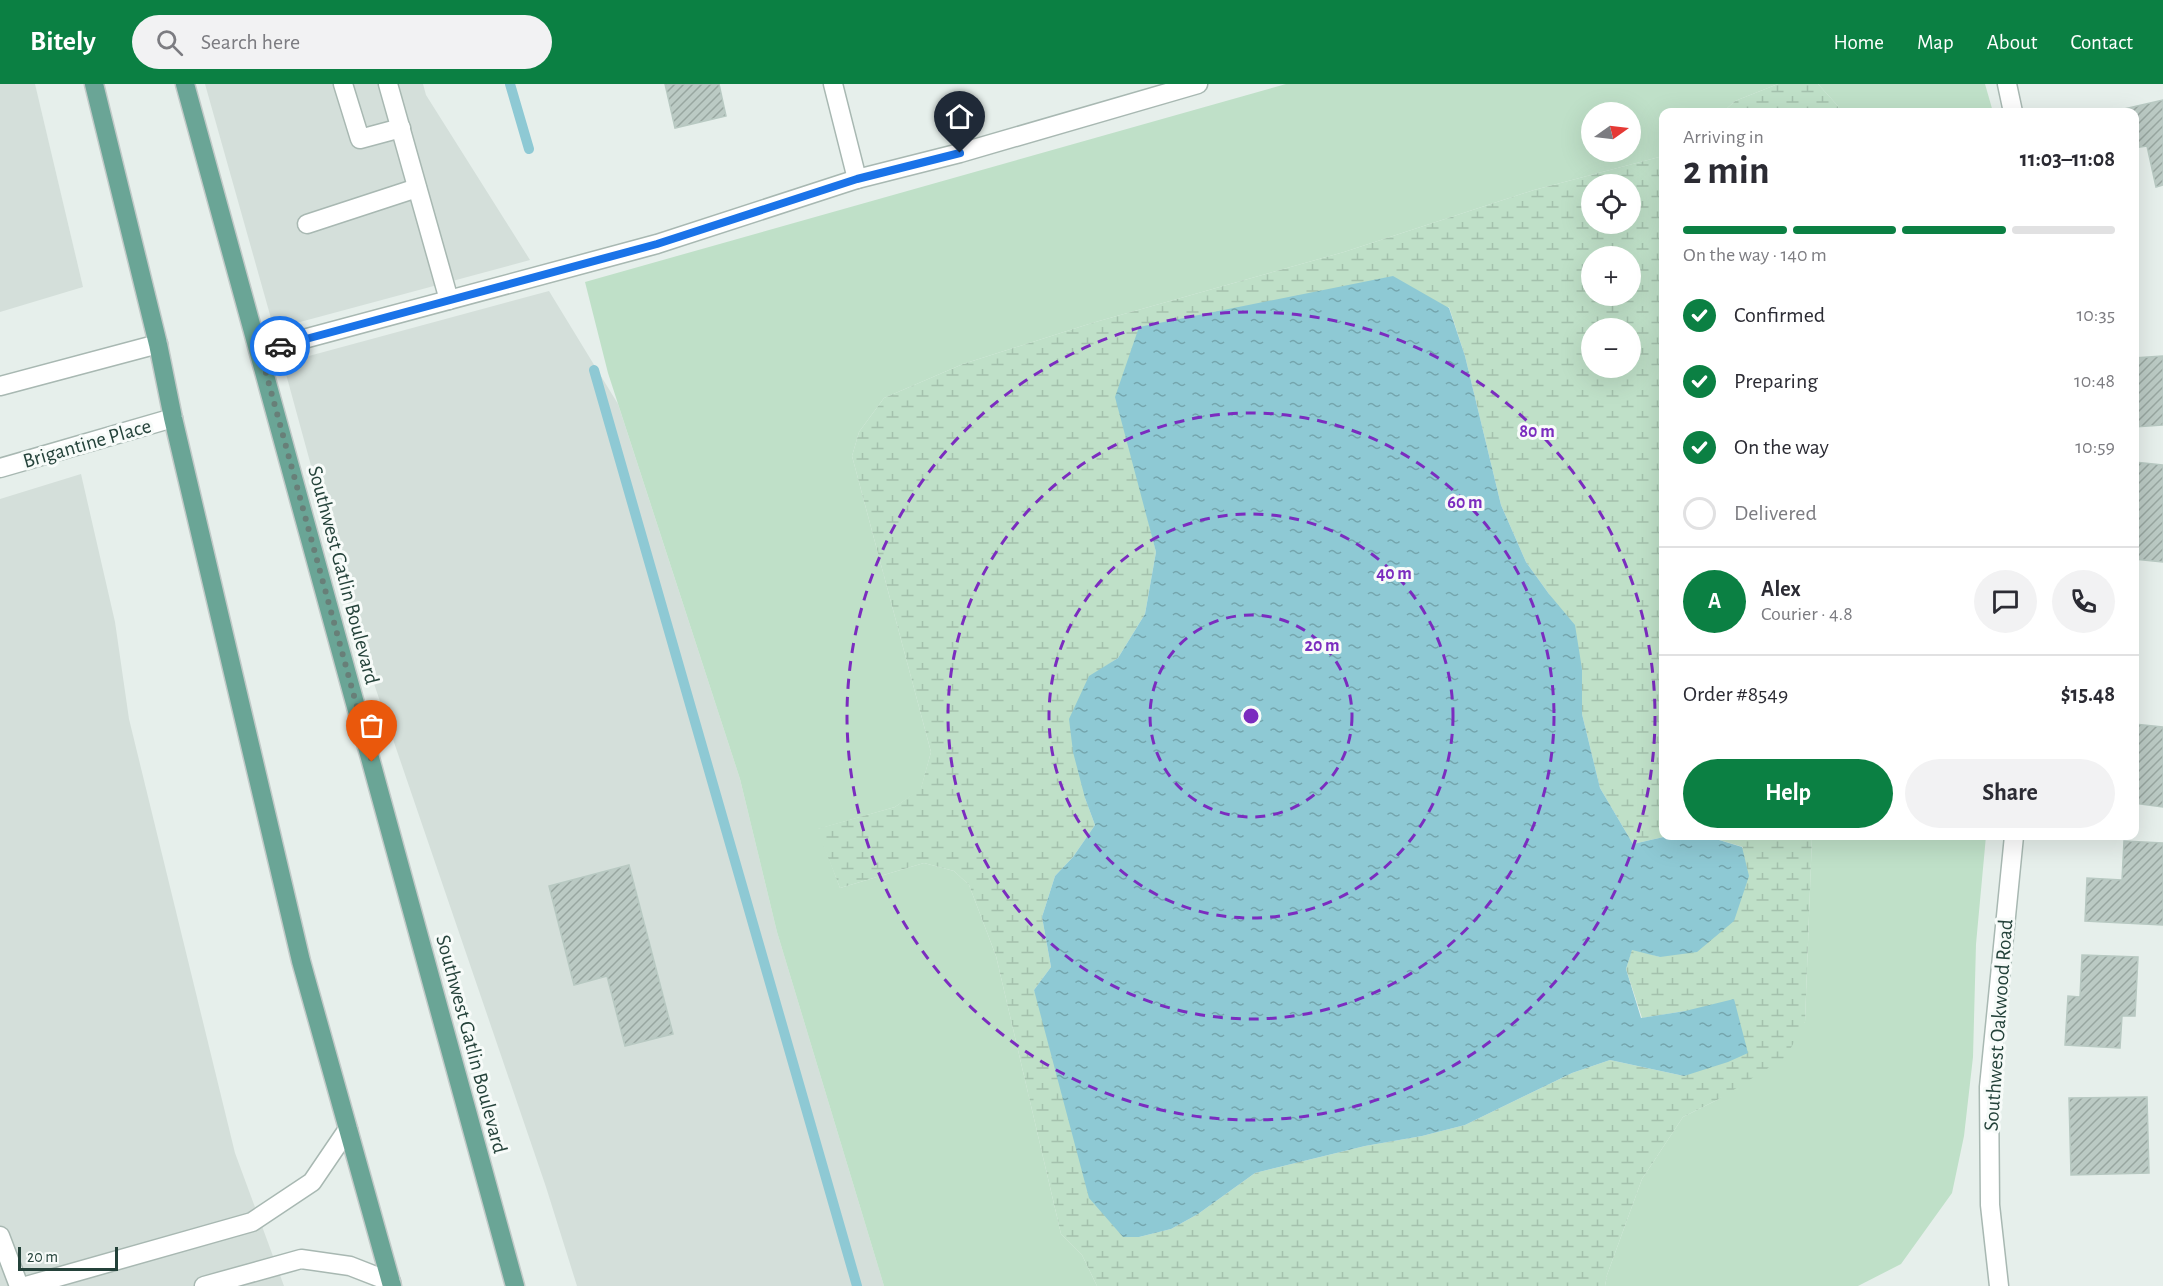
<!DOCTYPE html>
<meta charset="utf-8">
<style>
body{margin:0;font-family:"Alegreya Sans",sans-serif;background:#f2f2f3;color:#2b2b33;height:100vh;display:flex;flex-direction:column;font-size:22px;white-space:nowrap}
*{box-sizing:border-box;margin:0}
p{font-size:20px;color:#7c7c81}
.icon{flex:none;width:33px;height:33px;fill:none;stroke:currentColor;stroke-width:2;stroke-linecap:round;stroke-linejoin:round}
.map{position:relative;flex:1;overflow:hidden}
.panel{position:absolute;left:1659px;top:24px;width:480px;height:732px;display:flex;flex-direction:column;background:#fff;border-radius:12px;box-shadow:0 6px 24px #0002}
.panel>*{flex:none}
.needle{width:39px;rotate:76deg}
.fabs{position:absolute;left:1581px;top:18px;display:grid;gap:12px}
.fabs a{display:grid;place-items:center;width:60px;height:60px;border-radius:50%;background:#fff;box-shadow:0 6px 24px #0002;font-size:30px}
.scale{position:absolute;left:18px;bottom:15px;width:100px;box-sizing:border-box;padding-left:6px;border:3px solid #24423a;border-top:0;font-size:16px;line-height:21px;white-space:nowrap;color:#24423a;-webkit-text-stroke:4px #f7fbf9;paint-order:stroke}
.pin{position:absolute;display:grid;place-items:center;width:51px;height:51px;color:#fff;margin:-62px -26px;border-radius:50% 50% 50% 0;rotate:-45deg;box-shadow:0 0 6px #0007}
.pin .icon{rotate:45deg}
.courier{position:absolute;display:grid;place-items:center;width:60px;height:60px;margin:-30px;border:4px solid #1a73e8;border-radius:50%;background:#fff;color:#222;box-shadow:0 2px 8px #0007}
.summary em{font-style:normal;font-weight:700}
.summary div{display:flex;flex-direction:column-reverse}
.summary{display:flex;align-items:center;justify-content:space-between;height:102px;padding:0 24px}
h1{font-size:39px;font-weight:700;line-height:45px}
.bar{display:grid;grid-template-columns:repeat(4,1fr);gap:9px 6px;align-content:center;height:72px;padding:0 24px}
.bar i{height:8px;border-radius:4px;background:#e1e1e2}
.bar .on{background:#0b8043}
.bar p{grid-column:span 4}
.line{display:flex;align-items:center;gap:15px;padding:0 24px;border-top:2px solid #e1e1e2}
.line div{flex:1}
.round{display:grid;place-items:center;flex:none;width:63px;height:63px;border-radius:32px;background:#f2f2f3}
ol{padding:0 24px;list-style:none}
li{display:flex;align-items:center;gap:18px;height:66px}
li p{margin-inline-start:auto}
li .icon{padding:6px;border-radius:50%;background:#0b8043;color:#fff;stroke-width:4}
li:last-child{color:#7c7c81}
li i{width:33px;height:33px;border:3px solid #e1e1e2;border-radius:50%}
.cta{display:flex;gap:12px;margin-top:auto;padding:12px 24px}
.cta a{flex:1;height:69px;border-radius:36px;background:#0b8043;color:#fff;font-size:24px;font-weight:700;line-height:69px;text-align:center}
.cta a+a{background:#f2f2f3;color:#2b2b33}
header{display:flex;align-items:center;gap:36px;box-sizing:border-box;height:84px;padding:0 30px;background:#0b8043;color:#fff}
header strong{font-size:28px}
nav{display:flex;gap:33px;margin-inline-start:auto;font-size:21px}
.search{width:420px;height:54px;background:#f2f2f3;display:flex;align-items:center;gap:15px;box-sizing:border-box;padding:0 21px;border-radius:33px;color:#7c7c81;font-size:22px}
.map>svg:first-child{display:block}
.built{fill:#d4dfda}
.green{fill:#bfe0c8;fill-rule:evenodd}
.wetland{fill:url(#wetland-marsh);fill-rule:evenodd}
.water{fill:url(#water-ripples)}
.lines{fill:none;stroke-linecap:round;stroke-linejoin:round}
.stream{stroke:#8ec9d4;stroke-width:10}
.building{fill:url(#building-hatch);stroke:#b8c9c2;stroke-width:1.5}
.minor-casing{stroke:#a8b8b2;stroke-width:21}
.major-casing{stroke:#c2cac8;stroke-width:21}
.minor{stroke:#fff;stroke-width:18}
.major{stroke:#6aa596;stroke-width:18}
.done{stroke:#687f78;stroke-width:6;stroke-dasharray:0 10.8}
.route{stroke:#1a73e8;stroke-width:8}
.ring{fill:none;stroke:#7b2cbf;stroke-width:3;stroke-dasharray:10 8}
.labels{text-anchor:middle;stroke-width:6;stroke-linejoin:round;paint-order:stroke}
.street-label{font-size:21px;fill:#24423a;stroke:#f7fbf9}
.centre{fill:#7b2cbf;stroke:#f7fbf9;stroke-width:3}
.ring-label{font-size:18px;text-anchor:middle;font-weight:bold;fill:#7b2cbf;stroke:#f7fbf9;stroke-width:6;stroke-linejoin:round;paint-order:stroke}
</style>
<header>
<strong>Bitely</strong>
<div class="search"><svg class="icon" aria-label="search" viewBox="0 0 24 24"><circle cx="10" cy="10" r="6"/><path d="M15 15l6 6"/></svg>Search here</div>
<nav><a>Home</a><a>Map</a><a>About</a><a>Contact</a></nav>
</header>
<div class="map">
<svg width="2163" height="1202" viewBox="0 0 2163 1202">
<defs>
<pattern id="wetland-marsh" width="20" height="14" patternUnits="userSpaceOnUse" patternTransform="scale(1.5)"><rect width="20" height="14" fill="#bfe0c8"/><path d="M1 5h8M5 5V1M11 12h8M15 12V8" fill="none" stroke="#a4c1ad"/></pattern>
<pattern id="water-ripples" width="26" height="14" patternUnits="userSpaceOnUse" patternTransform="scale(1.5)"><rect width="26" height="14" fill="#8ec9d4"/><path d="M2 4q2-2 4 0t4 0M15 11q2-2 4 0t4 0" fill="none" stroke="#74a5ad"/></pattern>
<pattern id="building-hatch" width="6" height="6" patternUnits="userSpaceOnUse" patternTransform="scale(1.5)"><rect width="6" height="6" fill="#bbcac4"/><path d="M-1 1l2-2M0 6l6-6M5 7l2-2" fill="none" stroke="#98a6a0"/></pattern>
</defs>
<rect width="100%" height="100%" fill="#e6efeb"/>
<g class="built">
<path d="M0 0H35L83 203 0 228Z"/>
<path d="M205 0H423L426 11 530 176 274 245Z"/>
<path d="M549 207 618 320 740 695 777 848 884 1202H577L546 1103 357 550 283 279Z"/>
<path d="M81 390 115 538 129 635 235 1069 284 1202H0V415Z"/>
</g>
<g class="green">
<path d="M1286 0H1778L1735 17 1723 28H1664L1663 72 1534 106 1344 168 1092 239 963 280 884 314 859 348 852 372 931 668 921 705 895 723 818 745 840 804 924 779 954 787 969 801 996 872 1061 1150 1082 1171 1097 1202H884L777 848 740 695 608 289 585 198ZM1592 28H1630V68H1592Z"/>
<path d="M1818 0H1985L1993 28H1840L1838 22Z"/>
<path d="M1812 752H1986L1976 860 1973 973 1964 1052 1952 1109 1901 1180 1858 1202H1605L1607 1191 1642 1095 1683 1033 1719 1015 1805 938Z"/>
</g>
<g class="wetland">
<path d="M1778 0H1818L1838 22 1840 28H1723L1735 17Z"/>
<path d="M1663 72 1664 752H1668L1633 760 1600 704 1582 630V585L1549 510 1526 478 1501 421 1465 272 1449 223 1141 407 1156 468 1145 530 1118 574 1089 593 1085 714 1095 741 1073 773 1055 792 1042 833 1051 883 1034 906 1139 1153 1171 1145 1198 1130 1255 1089 1365 1062 1422 1052 1465 1041 1572 989 1610 976 1684 992 1685 927 1642 934 1626 885 1632 865 1660 873 1743 763 1706 752H1812L1805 938 1786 973 1719 1015 1683 1033 1642 1095 1607 1191 1605 1202H1097L1082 1171 1061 1150 996 872 969 801 954 787 924 779 840 804 817 745 895 723 921 704 931 668 852 372 859 348 884 314 963 280 1092 239 1344 168 1534 106ZM1592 100H1630V140H1592ZM1592 172H1630V212H1592ZM1592 244H1630V284H1592Z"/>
</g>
<path class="water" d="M1393 192 1449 224 1465 272 1501 421 1526 478 1549 510 1575 541 1582 585V630L1600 704 1633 760 1668 752H1706L1742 763 1749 792 1734 837 1697 868 1660 873 1632 866 1626 885 1641 934 1685 927 1734 915 1748 969 1728 978 1684 992 1610 976 1572 989 1465 1041 1422 1052 1365 1062 1255 1089 1198 1130 1171 1145 1139 1153H1123L1089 1114 1034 906 1051 883 1042 833 1055 792 1073 773 1095 741 1085 714 1073 668 1069 635 1089 592 1118 574 1145 530 1156 468 1115 313 1139 243Z"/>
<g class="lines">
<g class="stream">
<path d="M510 0 529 65"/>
<path d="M594 286 857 1202"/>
</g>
</g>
<g class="building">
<path d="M665 0H719L726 32 675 44Z"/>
<path d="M2163 16V101L2156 103 2147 62 2134 64V28H2111Z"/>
<path d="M2163 272V341L2134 343V274Z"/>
<path d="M2134 378 2163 381V478L2134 475Z"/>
<path d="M2134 640 2163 643V723L2134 719Z"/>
<path d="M2124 757 2163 759V841L2085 837 2087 794 2122 796Z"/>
<path d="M629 781 673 950 625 962 607 892 574 901 549 802Z"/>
<path d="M2082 871 2138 873 2135 932H2122L2120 964 2065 961 2068 912 2080 913Z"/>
<path d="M2147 1013 2149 1089 2071 1091 2069 1014Z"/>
</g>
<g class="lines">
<defs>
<g id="minor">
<path d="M343 0 360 55 401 44"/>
<path d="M388 0 449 216"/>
<path d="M833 0 857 95"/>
<path d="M2007 0 2013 28"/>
<path d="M307 140 417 104"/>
<path d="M259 267 657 160 857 95 960 69 1198 0"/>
<path d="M0 302 158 260"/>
<path d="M0 384 173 334"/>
<path d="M0 1152 19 1202"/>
<path d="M26 1202 252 1138 312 1098 348 1045"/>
<path d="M204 1202 301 1175 350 1182 391 1198"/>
<path d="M1999 1202 1990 1121 1989 1003 2014 752"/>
</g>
<g id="major">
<path d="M94 0 158 260 173 334 301 877 392 1202"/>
<path d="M185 0 515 1202"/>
</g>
</defs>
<use href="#minor" class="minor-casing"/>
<use href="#major" class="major-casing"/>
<use href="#minor" class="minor"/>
<use href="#major" class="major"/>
</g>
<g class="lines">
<path class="done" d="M280 262 260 267 372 678"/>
<path class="route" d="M280 262 657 160 857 95 960 69"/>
</g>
<g class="ring">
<circle cx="1251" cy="632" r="101"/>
<circle cx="1251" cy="632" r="202"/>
<circle cx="1251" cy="632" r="303"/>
<circle cx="1251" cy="632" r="404"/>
</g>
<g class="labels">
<g class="street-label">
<text transform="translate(87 359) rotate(-16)" y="7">Brigantine Place</text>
<text transform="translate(344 491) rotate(75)" y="7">Southwest Gatlin Boulevard</text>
<text transform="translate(1998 941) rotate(-86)" y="7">Southwest Oakwood Road</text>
<text transform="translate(472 960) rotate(75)" y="7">Southwest Gatlin Boulevard</text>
</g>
</g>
<circle cx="1251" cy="632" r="9" class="centre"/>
<g class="ring-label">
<text x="1537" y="353">80 m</text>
<text x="1465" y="424">60 m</text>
<text x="1394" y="495">40 m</text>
<text x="1322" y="567">20 m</text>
</g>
</svg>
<div class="fabs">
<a><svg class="needle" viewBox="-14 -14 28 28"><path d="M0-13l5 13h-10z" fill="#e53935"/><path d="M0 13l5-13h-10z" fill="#7c7c81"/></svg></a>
<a><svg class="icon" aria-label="locate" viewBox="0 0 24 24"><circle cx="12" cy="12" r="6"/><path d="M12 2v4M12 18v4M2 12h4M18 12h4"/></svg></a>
<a>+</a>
<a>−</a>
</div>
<div class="scale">20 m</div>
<div class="pin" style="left:372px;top:678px;background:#ea580c"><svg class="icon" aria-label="bag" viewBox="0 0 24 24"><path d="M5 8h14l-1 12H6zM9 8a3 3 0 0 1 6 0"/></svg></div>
<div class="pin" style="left:960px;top:69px;background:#1f2937"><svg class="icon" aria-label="home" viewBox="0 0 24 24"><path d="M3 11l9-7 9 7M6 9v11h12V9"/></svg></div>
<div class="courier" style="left:280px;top:262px"><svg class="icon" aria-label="car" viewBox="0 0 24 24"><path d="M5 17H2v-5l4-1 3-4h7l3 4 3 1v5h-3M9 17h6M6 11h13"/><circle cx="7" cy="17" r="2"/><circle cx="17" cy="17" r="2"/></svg></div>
<section class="panel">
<div class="summary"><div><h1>2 min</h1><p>Arriving in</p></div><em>11:03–11:08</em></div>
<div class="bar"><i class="on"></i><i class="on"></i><i class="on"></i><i></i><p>On the way · 140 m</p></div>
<ol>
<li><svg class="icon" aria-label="check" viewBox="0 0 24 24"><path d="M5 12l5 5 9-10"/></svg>Confirmed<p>10:35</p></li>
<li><svg class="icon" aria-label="check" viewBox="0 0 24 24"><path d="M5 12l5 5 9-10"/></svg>Preparing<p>10:48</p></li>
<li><svg class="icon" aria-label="check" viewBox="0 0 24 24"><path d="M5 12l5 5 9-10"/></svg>On the way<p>10:59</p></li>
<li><i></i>Delivered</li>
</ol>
<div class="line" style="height:108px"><b class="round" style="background:#0b8043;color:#fff">A</b><div><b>Alex</b><p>Courier · 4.8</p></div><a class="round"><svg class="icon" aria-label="chat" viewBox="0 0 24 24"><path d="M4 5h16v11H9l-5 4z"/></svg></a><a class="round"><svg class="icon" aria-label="phone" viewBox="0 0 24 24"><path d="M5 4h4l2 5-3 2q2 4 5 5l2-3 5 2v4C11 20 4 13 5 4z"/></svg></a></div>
<div class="line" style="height:78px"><div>Order #8549</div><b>$15.48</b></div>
<div class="cta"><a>Help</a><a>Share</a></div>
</section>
</div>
